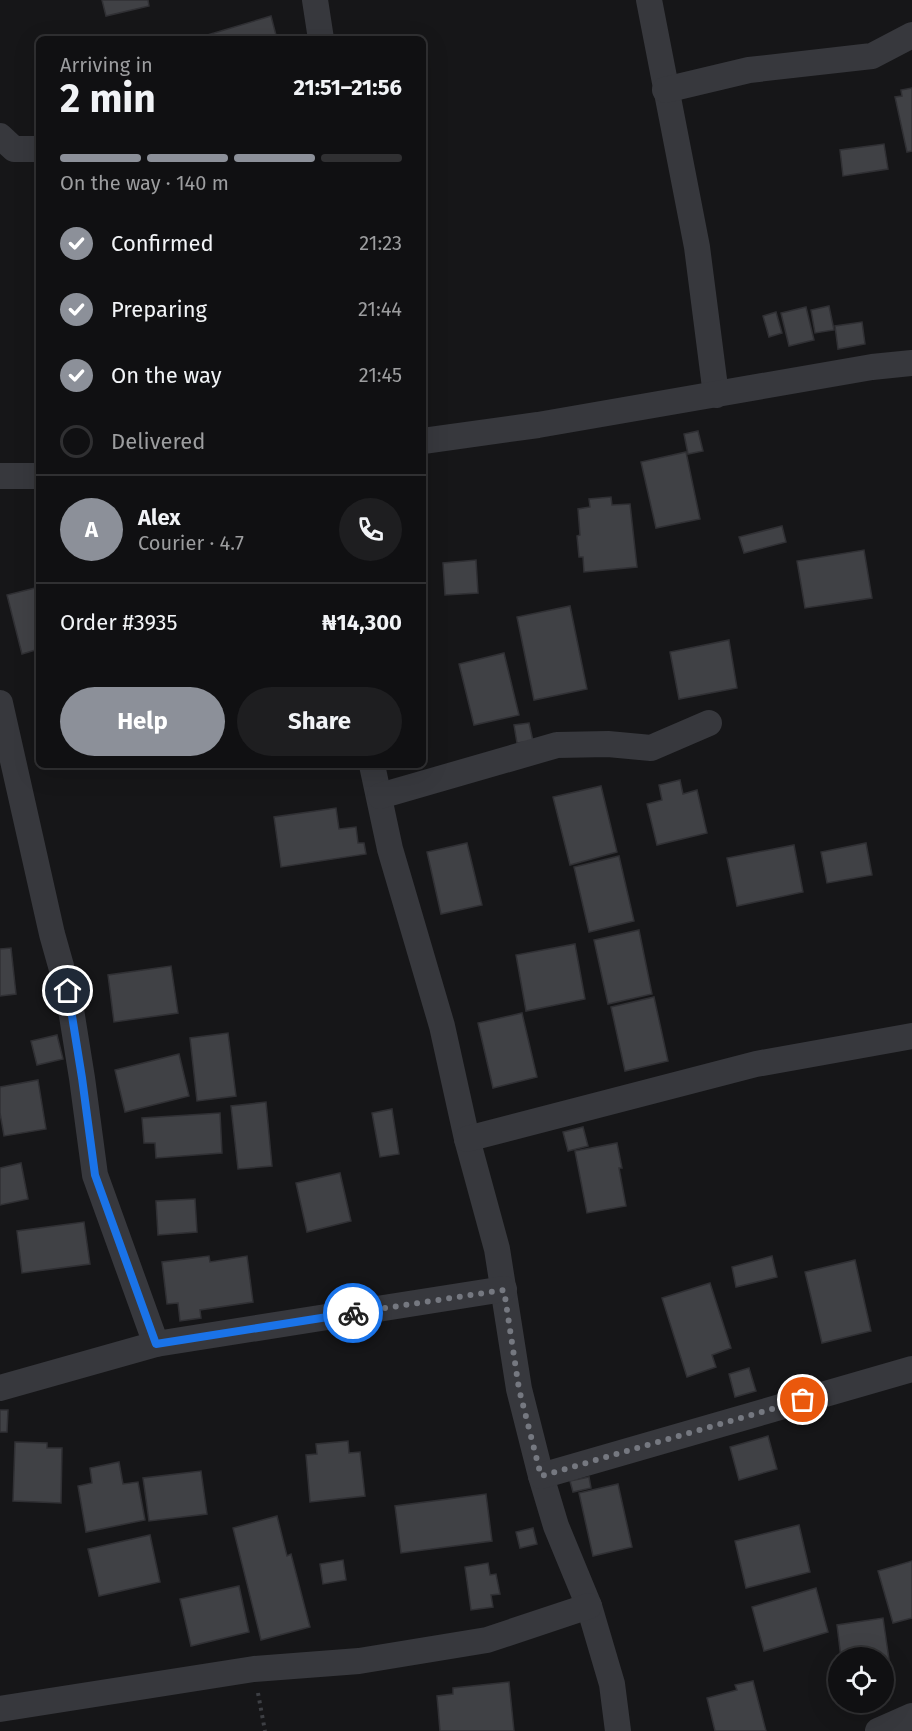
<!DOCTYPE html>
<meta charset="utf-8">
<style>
body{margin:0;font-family:"Fira Sans",sans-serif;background:#1e1e20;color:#f1f3f6;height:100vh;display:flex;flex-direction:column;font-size:22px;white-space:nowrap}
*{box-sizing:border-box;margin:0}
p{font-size:20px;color:#9c9d9f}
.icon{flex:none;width:33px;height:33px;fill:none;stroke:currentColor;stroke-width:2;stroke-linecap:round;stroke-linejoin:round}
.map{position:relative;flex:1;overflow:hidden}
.drawer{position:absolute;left:36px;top:36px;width:390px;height:732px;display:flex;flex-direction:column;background:#101012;border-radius:9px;box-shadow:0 6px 24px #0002,0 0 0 2px #303032}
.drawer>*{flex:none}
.buttons{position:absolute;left:828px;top:1647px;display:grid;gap:12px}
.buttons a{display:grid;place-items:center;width:66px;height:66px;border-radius:50%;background:#101012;box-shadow:0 6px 24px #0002,0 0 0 2px #303032;font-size:30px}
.pin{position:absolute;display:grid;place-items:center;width:51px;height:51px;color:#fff;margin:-26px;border:3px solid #fff;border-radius:50%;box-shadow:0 2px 6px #0007}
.courier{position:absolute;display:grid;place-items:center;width:60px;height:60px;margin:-30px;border:4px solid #1a73e8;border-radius:50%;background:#fff;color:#222;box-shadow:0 2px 8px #0007}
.headline em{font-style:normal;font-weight:700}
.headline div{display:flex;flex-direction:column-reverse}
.headline{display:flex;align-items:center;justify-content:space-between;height:102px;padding:0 24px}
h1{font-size:39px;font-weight:700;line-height:45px}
.bar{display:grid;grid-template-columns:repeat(4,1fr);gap:9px 6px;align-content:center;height:72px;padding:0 24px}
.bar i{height:8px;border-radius:4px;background:#303032}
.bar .selected{background:#8c9099}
.bar p{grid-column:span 4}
.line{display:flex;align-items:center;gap:15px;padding:0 24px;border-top:2px solid #303032}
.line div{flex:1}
.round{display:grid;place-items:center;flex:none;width:63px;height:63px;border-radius:32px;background:#1e1e20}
ol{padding:0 24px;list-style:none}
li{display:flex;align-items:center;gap:18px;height:66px}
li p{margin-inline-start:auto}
li .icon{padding:6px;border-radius:50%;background:#8c9099;color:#fff;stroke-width:4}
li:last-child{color:#9c9d9f}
li i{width:33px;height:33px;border:3px solid #303032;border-radius:50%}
.primary-button{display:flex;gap:12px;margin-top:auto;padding:12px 24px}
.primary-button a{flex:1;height:69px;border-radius:36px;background:#8c9099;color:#fff;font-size:24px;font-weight:700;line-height:69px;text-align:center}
.primary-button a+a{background:#1e1e20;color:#f1f3f6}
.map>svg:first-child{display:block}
.building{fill:#404145;stroke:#303034;stroke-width:1.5}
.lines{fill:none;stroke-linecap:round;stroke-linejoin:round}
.path{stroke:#3d3f44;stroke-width:4;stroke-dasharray:3 4.5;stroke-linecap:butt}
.minor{stroke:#37383d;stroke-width:26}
.done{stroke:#757880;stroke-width:6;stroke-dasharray:0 10.8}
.route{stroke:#1a73e8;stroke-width:8}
</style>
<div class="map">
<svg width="912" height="1731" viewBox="0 0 912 1731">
<rect width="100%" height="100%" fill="#161618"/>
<g class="building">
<path d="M102 0H148L149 6 106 16Z"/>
<path d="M271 16 277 39H194Z"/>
<path d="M912 88V151L907 152 895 97 902 96 901 90Z"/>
<path d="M884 144 888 169 843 176 840 150Z"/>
<path d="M829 306 834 330 815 333 811 310Z"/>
<path d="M806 307 814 340 789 346 781 313Z"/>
<path d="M776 312 782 333 769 337 763 316Z"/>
<path d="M862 322 865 344 838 349 835 326Z"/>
<path d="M698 431 703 451 688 454 684 434Z"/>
<path d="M686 452 700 519 656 528 641 462Z"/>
<path d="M611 497 612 505 630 504 637 567 584 572 583 557H579L577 536 580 535 578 509 590 507 589 499Z"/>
<path d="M782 526 786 542 744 553 739 537Z"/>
<path d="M864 550 872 598 805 608 797 561Z"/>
<path d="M476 560 478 593 445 595 443 563Z"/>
<path d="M39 587V649L22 654 7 595Z"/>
<path d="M570 606 587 689 534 700 517 617Z"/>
<path d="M729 640 737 688 679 699 670 652Z"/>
<path d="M504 653 519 715 474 725 459 664Z"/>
<path d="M529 723 533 741 517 743 514 725Z"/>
<path d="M680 780 683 794 697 790 707 833 657 845 647 804 662 800 659 785Z"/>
<path d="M601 786 617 852 570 865 553 797Z"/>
<path d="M336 808 339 829 356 827 358 843H364L366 854 281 867 274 817Z"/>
<path d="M467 843 482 905 441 914 427 852Z"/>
<path d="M866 843 872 875 827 883 821 852Z"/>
<path d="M794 845 803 892 737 906 727 858Z"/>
<path d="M619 856 634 921 589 932 574 867Z"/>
<path d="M639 930 652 994 608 1004 594 940Z"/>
<path d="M575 944 585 999 526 1011 516 955Z"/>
<path d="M11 948 16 994 0 996V949Z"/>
<path d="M171 966 178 1013 114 1022 108 975Z"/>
<path d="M654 997 668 1061 625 1071 611 1007Z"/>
<path d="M522 1013 537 1077 493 1088 478 1023Z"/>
<path d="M228 1033 236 1096 197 1101 190 1038Z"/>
<path d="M57 1035 63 1059 37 1065 31 1041Z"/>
<path d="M179 1054 189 1096 125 1112 115 1070Z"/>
<path d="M38 1080 46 1129 4 1136 0 1113V1087Z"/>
<path d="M266 1102 272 1166 238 1169 231 1106Z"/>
<path d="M392 1109 399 1154 380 1157 372 1113Z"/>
<path d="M220 1113 222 1153 156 1158 155 1143H144L142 1118Z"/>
<path d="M583 1127 588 1146 568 1151 563 1132Z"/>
<path d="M617 1143 622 1168H619L626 1206 587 1213 575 1151Z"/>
<path d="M21 1163 28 1199 0 1205V1168Z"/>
<path d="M340 1173 351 1221 307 1232 296 1183Z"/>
<path d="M195 1199 197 1232 158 1235 156 1201Z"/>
<path d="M84 1222 90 1264 22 1273 17 1231Z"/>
<path d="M209 1256 210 1262 247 1256 253 1302 200 1310 201 1318 180 1321 178 1303 167 1304 162 1262Z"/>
<path d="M772 1256 777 1277 736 1287 732 1267Z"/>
<path d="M855 1260 871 1331 822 1343 805 1272Z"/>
<path d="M710 1283 731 1348 712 1355 716 1367 687 1377 662 1298Z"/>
<path d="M749 1368 756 1391 735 1397 729 1374Z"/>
<path d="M0 1410H8L7 1432H0Z"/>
<path d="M768 1436 777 1469 739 1480 730 1447Z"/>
<path d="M348 1441 349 1453 360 1452 365 1496 310 1502 306 1455 317 1454 316 1444Z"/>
<path d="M15 1442 47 1443V1448H62L61 1503 13 1501Z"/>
<path d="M119 1462 123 1484 138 1482 145 1520 86 1532 78 1486 92 1483 90 1468Z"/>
<path d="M201 1471 207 1514 149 1521 143 1478Z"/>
<path d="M589 1477 591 1488 573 1492 570 1481Z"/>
<path d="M618 1484 632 1547 593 1556 579 1493Z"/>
<path d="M486 1494 492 1541 401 1553 395 1506Z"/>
<path d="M277 1516 287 1556 291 1554 310 1627 261 1640 233 1528Z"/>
<path d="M799 1525 810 1572 746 1588 735 1541Z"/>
<path d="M533 1528 537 1544 520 1548 516 1532Z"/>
<path d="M150 1535 160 1582 99 1596 88 1549Z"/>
<path d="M343 1560 346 1580 323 1584 320 1564Z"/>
<path d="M912 1561V1618L893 1623 878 1571Z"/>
<path d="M488 1563 490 1575 496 1574 500 1594 491 1595 493 1607 471 1610 465 1567Z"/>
<path d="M239 1586 249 1632 191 1646 180 1599Z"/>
<path d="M816 1588 828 1632 764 1651 752 1607Z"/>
<path d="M883 1618 893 1687 884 1689V1658H841L837 1625Z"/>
<path d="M753 1681 766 1731H715L707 1698 737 1690 735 1685Z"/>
<path d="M509 1682 514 1731H440L437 1696 453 1694V1688Z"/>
</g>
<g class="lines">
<path class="path" d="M258 1693 265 1731"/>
<g class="minor">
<path d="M315 0 321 39"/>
<path d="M649 0 697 247 716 395"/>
<path d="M665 90 749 70 872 56 912 35"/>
<path d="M0 136 14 149H39"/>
<path d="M423 441 538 425 872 367 912 363"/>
<path d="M0 476H39"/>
<path d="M0 703 52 934 68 991 82 1078 95 1175 156 1344"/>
<path d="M372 765 390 849 442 1026 467 1139 497 1249 519 1389 541 1476 556 1526 589 1606 612 1684 618 1731"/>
<path d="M380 796 557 745 608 744 651 748 709 723"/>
<path d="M467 1139 756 1064 912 1036"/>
<path d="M0 1388 156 1344 504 1289"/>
<path d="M541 1476 912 1369"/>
<path d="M0 1709 254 1669 359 1661 487 1640 589 1606"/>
<path d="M878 1731 912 1716"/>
</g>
</g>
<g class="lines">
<path class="done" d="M353 1313 504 1290 519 1389 541 1476 803 1400"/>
<path class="route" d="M68 991 82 1078 95 1175 156 1344 353 1313"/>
</g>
</svg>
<div class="buttons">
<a><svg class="icon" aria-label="locate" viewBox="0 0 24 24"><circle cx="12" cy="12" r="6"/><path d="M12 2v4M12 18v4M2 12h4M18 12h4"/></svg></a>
</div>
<div class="pin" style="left:803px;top:1400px;background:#ea580c"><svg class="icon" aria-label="bag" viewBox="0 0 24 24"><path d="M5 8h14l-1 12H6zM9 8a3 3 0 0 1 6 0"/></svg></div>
<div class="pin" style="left:68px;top:991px;background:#1f2937"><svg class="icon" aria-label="home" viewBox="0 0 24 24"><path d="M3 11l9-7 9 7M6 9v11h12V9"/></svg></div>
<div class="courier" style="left:353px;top:1313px"><svg class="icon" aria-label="bike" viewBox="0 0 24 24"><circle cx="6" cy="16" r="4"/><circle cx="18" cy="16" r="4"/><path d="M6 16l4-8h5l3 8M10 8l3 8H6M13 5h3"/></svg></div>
<section class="drawer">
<div class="headline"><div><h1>2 min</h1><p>Arriving in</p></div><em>21:51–21:56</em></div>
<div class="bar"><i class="selected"></i><i class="selected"></i><i class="selected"></i><i></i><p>On the way · 140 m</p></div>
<ol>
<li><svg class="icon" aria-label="check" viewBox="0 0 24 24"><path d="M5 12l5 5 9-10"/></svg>Confirmed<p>21:23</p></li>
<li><svg class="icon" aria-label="check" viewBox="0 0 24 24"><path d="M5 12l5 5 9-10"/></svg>Preparing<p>21:44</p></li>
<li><svg class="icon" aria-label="check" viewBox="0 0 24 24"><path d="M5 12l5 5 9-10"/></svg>On the way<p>21:45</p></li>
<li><i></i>Delivered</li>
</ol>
<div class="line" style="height:108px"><b class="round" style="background:#8c9099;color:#fff">A</b><div><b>Alex</b><p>Courier · 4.7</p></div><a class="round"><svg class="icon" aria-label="phone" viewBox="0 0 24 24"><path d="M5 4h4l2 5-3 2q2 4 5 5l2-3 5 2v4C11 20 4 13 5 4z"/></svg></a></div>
<div class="line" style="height:78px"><div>Order #3935</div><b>₦14,300</b></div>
<div class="primary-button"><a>Help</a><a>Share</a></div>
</section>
</div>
